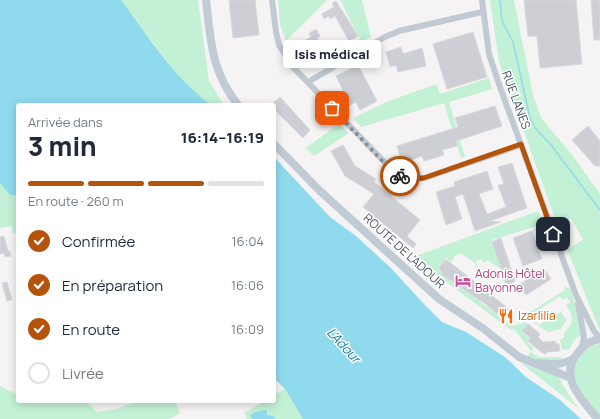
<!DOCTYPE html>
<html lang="fr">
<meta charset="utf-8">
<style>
body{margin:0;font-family:Manrope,sans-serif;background:#f6f6f7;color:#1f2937;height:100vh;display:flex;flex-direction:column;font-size:15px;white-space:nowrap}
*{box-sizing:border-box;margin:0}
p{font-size:13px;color:#747a83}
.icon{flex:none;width:22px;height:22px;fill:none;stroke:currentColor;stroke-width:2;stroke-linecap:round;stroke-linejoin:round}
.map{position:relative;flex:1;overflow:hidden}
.sheet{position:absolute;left:16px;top:103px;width:260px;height:300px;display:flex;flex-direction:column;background:#fff;border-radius:4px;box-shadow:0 2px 10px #0003}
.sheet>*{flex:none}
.pin{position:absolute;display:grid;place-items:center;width:34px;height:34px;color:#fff;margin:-17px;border-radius:8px;box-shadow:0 2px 6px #0006}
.courier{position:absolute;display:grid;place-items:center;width:40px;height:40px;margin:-20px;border:3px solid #b45309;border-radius:50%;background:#fff;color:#222;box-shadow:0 1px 5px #0007}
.bubble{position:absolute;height:28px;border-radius:4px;background:#fff;box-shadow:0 2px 10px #0003;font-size:13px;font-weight:800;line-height:28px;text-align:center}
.summary em{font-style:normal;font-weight:800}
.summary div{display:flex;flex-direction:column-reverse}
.summary{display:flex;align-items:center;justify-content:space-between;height:68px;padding:0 12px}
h1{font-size:26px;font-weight:800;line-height:30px}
.bar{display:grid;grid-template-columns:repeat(4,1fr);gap:6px 4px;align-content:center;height:48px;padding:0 12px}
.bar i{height:5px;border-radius:3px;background:#e0e1e3}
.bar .current{background:#b45309}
.bar p{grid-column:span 4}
ol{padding:0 12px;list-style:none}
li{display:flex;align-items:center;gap:12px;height:44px}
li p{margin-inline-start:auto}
li .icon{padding:4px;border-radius:50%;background:#b45309;color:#fff;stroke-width:4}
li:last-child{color:#747a83}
li i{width:22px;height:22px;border:2px solid #e0e1e3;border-radius:50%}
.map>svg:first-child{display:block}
.green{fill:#c3f1d5}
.water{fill:#90daee}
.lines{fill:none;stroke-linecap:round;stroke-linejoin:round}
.stream{stroke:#90daee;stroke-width:1.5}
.building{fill:#cdcfd5;stroke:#d7d9de}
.minor{stroke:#c1cad2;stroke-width:6}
.secondary{stroke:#c1cbd6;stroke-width:8}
.done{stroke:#868d94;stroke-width:4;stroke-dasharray:0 7.2}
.route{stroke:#b45309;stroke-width:5}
.labels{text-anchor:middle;stroke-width:3;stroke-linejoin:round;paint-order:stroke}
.street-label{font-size:12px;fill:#4a5661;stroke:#fff}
.hotel-label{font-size:12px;fill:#b23c85;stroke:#fff;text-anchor:start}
.food-label{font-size:12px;fill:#c56008;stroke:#fff;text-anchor:start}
.water-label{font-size:13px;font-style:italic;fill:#0c7c9b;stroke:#fff}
</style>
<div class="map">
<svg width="600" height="419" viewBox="0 0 600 419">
<rect width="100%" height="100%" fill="#f5f3f3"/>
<g class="green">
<path d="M121 0H198L209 81 224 105H220L221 103 220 102C217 104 215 106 211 105 190 98 137 21 121 0Z"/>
<path d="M278 0H327L286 41 280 24Z"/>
<path d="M340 0H362L371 37 361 41Z"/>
<path d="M490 0H514L533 95 541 118 573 156 600 194V331L567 249 583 240 571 218 557 224 499 62Z"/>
<path d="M489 78 492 89 449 102 465 157 461 158 444 103 361 127 353 118 389 101 436 84 440 94Z"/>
<path d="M339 124 349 133 314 156 306 148Z"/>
<path d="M0 183 10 195H18V234L13 233 11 226 0 228Z"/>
<path d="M538 211 543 224 492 240 507 286 502 280 503 277 499 274 502 270 487 260 483 263 482 259 476 261 477 265 475 268 474 267 476 264 461 253 455 256 451 262 446 258 439 268 440 271 512 326 526 322 528 324 522 332 529 338 527 342 534 348 531 352 539 357H561V361L537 360 527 357 531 351 514 329 511 330 430 270 429 265 416 256Z"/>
<path d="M564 287 570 288 575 304 581 336 577 337 569 349 562 350 560 340 565 337 564 333C574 323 574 316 566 305L570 303 567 297 563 300 560 296 532 314 534 318 530 320 527 314 565 290Z"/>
<path d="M564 310 561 313 566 319 568 317 561 329 548 332 534 323 536 322 539 325Z"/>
<path d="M600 343V416C585 399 563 381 580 357 585 349 591 346 600 343Z"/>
<path d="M521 363 559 376 562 384 578 408Z"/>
<path d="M0 386 18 395V401L43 403 46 401H85L97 412 116 409 138 401H175L180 413 169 419H0Z"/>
<path d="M285 389 303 419H247L244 413 265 401H274V395Z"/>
</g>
<g class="water">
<path d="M0 0H121C148 36 174 78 211 105H18V195H10L0 183Z"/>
<path d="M274 157 330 217 356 236 390 267 424 304 442 322 466 332 505 357 526 377 560 400 581 419H303L285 389 274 378Z"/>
<path d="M265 410 267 411V415L273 416 276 419H253L250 416 253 413Z"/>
</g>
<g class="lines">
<path class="stream" d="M500 0 502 21 513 42 530 118 536 129 551 145 600 210"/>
</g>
<g class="building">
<path d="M229 0H255L259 35 233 38Z"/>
<path d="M524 0H576L582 64 540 68 537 36H528Z"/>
<path d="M591 0H600V40H594Z"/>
<path d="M336 1 358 36 349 41 335 16 330 19 329 16 324 19 322 14 334 7 332 3Z"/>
<path d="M316 29 320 36 317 38 328 57 313 66 300 43 311 37 309 33Z"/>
<path d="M473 32 487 77 447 89 433 44Z"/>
<path d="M401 47 403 54 422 48 426 66 398 72 396 65 390 67 386 52Z"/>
<path d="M358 65 377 101 360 110 356 102 350 105 336 76Z"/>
<path d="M280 97 310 130 303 138 274 109V102Z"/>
<path d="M495 106 502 126 456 141 457 146 442 150 444 155 424 161 422 156 402 163 397 146 458 127 455 118Z"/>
<path d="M588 126 600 141V166H595L572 140Z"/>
<path d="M343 145 355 166 376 179 374 182 420 220 407 236 416 244 413 248 363 207 374 194 345 176 331 151Z"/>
<path d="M512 163 527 208 490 221 501 222 475 231 463 194 455 197 462 219 446 225 436 192 455 186 454 182 487 171 493 189 479 194 487 214 506 207 498 185 504 184 498 167Z"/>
<path d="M532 231 542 259 523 266 513 238Z"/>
<path d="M4 236 8 251H10L11 256 5 257 4 253 0 254V237Z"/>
<path d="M501 238 515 281 507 286 492 242Z"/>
<path d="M447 260 514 313 511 317 506 318 498 312 497 314 482 301V302L443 275 439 268 444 261Z"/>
<path d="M544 268 551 279 526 295 519 285Z"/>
<path d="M7 282 12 300 7 301 2 283Z"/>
<path d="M528 324 540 334 538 337 543 342 555 341V343L559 344 560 351 547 352 546 354 541 352 528 341 530 338 522 331Z"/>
</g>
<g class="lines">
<g class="minor">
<path d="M272 0 276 32 279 45 292 66 396 174 412 179 424 178 521 145"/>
<path d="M482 0 489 54 501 90 576 295 594 331 600 338"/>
<path d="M308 82 385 37 399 31 482 12"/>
<path d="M578 304 584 337 582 347"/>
</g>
<g class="secondary">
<path d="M206 0C211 42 211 71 238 105"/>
<path d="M274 144 320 191 439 299 484 329 519 357 571 378"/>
<path d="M538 363C551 364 562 366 574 358"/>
<path d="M598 419C583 401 558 378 577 354 584 345 589 341 600 339"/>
</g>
</g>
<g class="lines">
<path class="done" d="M332 108 388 167 400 176"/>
<path class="route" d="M400 176 412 179 424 178 521 144 553 234"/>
</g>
<defs>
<symbol id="hotel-bare" viewBox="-9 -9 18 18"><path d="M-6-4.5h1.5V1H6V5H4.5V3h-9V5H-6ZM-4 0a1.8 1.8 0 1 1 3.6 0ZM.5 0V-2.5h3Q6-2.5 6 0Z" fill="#d1479c" stroke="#fff" stroke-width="2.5" paint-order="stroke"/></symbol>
<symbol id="restaurant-bare" viewBox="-9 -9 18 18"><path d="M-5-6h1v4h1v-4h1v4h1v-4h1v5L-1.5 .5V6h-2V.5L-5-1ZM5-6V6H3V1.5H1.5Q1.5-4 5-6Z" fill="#e8710a" stroke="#fff" stroke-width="2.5" paint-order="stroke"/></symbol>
</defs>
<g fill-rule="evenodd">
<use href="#hotel-bare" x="452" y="270" width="22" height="22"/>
<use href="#restaurant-bare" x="495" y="305" width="22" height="22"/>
</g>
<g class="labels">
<g class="street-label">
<text transform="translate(516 100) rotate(70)" y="4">RUE LANES</text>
<text transform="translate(404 251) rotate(42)" y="4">ROUTE DE L'ADOUR</text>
</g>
<g class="hotel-label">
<text x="475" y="278">Adonis Hôtel<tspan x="475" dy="14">Bayonne</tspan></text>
</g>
<g class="food-label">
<text x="518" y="320">Izarlilia</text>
</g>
<g class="water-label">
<text transform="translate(344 345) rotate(47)" y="5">L'Adour</text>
</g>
</g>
</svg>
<div class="pin" style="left:332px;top:108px;background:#ea580c"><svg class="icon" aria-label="bag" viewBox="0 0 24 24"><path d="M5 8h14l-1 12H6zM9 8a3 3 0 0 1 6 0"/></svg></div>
<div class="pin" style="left:553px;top:234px;background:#1f2937"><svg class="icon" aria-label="home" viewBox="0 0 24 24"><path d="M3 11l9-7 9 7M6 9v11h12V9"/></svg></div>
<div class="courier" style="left:400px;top:176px"><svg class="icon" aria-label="bike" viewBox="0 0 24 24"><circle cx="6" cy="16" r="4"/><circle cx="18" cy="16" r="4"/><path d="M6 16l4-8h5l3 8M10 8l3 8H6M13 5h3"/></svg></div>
<div class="bubble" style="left:283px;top:40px;width:98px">Isis médical</div>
<section class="sheet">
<div class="summary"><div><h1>3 min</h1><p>Arrivée dans</p></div><em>16:14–16:19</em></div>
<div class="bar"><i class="current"></i><i class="current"></i><i class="current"></i><i></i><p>En route · 260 m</p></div>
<ol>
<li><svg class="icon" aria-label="check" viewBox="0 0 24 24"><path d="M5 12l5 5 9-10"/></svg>Confirmée<p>16:04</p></li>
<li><svg class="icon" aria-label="check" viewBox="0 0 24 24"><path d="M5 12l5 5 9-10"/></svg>En préparation<p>16:06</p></li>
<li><svg class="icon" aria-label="check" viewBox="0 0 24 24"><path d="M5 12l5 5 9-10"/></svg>En route<p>16:09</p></li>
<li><i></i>Livrée</li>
</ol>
</section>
</div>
